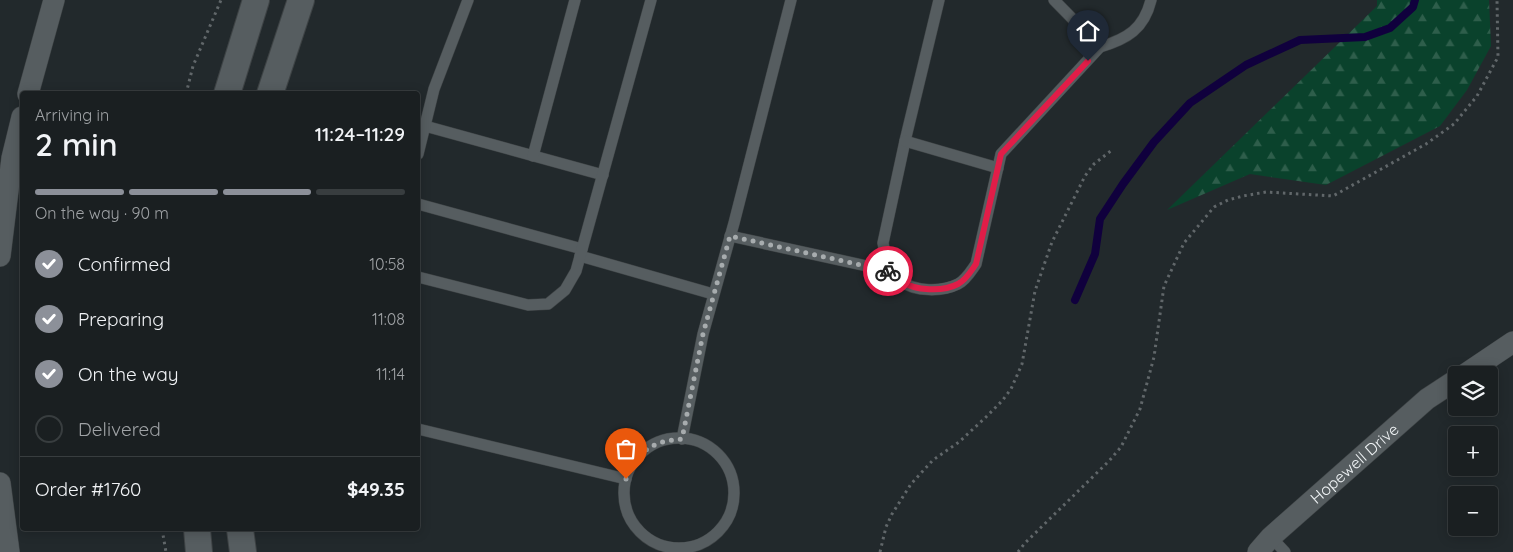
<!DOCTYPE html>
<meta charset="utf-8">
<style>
body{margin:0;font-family:Quicksand,sans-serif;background:#23272a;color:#f1f3f6;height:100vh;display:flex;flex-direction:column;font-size:19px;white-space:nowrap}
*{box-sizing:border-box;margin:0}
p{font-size:16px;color:#9fa2a5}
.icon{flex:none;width:28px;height:28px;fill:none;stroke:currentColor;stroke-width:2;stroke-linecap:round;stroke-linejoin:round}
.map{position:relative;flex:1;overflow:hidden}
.drawer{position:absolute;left:20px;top:91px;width:400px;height:440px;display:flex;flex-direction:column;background:#1a1f21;border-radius:5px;box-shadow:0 2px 12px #0003,0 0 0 1px #383d3f}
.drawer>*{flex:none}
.tools{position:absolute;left:1448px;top:366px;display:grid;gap:10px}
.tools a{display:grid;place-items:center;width:50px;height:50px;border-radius:5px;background:#1a1f21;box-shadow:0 2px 12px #0003,0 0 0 1px #383d3f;font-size:25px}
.pin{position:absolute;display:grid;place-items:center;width:42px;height:42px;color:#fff;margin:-51px -21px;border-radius:50% 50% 50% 0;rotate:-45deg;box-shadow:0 0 5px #0007}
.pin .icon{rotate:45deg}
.courier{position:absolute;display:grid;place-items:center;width:50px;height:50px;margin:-25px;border:4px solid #e11d48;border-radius:50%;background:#fff;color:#222;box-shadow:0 1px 6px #0007}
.summary em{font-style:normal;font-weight:600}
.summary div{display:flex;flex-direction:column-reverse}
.summary{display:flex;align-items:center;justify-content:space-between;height:85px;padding:0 15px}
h1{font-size:32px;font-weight:600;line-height:38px}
.bar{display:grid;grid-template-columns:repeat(4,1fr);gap:8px 5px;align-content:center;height:60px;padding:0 15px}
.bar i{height:6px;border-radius:4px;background:#383d3f}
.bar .current{background:#8c9099}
.bar p{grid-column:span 4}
.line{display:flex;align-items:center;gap:12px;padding:0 15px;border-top:1px solid #383d3f}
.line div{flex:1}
ol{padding:0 15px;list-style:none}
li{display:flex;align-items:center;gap:15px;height:55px}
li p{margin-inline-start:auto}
li .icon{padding:5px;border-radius:50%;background:#8c9099;color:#fff;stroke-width:4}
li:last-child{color:#9fa2a5}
li i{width:28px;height:28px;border:2px solid #383d3f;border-radius:50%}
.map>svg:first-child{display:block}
.forest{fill:url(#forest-firs)}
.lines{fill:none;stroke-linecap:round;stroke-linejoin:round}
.stream{stroke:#10003d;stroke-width:8}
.service-casing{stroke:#3e4345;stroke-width:12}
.minor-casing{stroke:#3e4345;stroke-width:22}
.tertiary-casing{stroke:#3e4345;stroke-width:28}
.path{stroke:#61676a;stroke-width:3;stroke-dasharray:2.5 4;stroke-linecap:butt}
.service{stroke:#565d60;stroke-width:11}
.minor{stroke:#565d60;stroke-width:21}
.tertiary{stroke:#565d60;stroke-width:26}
.done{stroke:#a7acae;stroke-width:5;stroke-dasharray:0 9}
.route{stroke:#e11d48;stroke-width:6}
.labels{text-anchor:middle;stroke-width:4;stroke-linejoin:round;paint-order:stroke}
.street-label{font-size:16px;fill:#eef2f4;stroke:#0e1112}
</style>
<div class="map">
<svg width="1513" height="552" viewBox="0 0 1513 552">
<defs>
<pattern id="forest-firs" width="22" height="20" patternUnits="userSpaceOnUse" patternTransform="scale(1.25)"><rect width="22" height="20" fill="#0a422c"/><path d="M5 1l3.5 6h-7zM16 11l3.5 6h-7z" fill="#2e5e4b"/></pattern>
</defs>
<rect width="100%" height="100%" fill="#22292c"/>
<path class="forest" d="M1377 0H1489L1491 46 1467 90 1440 126 1326 185 1250 174 1167 210 1377 6Z"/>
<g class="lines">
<path class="stream" d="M1075 300 1095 254 1100 219 1123 184 1154 142 1190 103 1246 65 1300 40 1365 37 1390 28 1413 7 1415 0"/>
<defs>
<g id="service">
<path d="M939 0 905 141 883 243C885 255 890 273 901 281 915 292 942 292 958 284 966 280 971 271 976 264L1001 154 1100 47C1127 39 1144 29 1151 0"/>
<path d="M1054 0 1100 47"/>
<path d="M425 126 603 175"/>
<path d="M905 141 998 168"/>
<path d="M418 154 434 89 468 0"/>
<path d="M533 156 575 0"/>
<path d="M418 204 582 249"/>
<path d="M730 236 894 272"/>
<path d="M580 256 713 294"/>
<path d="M418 277 528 305 548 304 565 290 576 271 651 0"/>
<path d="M418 429 626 479"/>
<circle cx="679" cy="493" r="55"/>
<path d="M682 439 703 334 734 223 791 0"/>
<path d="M1271 537 1285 552"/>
</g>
<g id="minor">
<path d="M28 94 54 0"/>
<path d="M0 256 12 158 22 117"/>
<path d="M1464 375 1513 342"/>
<path d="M0 483 9 552"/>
<path id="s1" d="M1258 552 1271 537 1427 399 1456 380"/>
</g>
<g id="tertiary">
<path d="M227 94 256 0"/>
<path d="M270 94 301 0"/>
<path d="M197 529 199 552"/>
<path d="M240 529 243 552"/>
</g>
</defs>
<use href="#service" class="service-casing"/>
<use href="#minor" class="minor-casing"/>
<use href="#tertiary" class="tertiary-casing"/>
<g class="path">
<path d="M186 94 193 66 221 0"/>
<path d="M162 529 166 552"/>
<path d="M880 552 886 527 892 514 911 484 933 460 959 442 985 418 1002 401 1011 389 1022 364 1035 291 1052 242 1085 176 1094 164 1112 150"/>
<path d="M1018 552 1025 543 1109 461 1121 447 1140 409 1154 357 1164 286 1184 243 1214 207 1228 200 1243 196 1266 192 1333 196 1426 144 1454 124 1477 96 1498 57 1497 0"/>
</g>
<use href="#service" class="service"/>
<use href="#minor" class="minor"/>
<use href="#tertiary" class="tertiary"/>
</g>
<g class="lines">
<path class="done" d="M626 479C638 451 652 441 682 439L703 334 730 236 888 271"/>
<path class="route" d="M888 271 894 272C896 275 898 279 901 281 915 291 943 292 958 284 966 280 971 271 976 264L1001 154 1088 61"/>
</g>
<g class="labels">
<g class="street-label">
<text dy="6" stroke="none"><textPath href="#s1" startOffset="131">Hopewell Drive</textPath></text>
</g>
</g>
</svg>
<div class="tools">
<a><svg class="icon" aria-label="layers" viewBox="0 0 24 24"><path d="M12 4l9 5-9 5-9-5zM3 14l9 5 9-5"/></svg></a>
<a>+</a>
<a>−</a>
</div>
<div class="pin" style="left:626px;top:479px;background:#ea580c"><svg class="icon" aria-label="bag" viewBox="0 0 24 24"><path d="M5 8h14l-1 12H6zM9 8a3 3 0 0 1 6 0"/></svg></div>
<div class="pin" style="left:1088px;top:61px;background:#1f2937"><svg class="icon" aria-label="home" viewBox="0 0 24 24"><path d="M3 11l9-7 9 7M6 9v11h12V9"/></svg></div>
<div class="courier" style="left:888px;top:271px"><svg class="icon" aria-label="bike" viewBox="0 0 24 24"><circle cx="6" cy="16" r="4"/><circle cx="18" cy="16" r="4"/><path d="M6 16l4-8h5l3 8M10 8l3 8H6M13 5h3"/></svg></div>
<section class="drawer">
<div class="summary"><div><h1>2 min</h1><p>Arriving in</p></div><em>11:24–11:29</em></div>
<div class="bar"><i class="current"></i><i class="current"></i><i class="current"></i><i></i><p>On the way · 90 m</p></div>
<ol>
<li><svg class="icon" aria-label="check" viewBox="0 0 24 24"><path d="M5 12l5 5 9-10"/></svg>Confirmed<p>10:58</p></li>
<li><svg class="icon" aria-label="check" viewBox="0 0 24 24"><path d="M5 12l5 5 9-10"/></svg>Preparing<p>11:08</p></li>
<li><svg class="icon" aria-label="check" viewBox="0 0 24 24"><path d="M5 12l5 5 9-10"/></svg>On the way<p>11:14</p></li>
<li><i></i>Delivered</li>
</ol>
<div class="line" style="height:65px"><div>Order #1760</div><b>$49.35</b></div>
</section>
</div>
